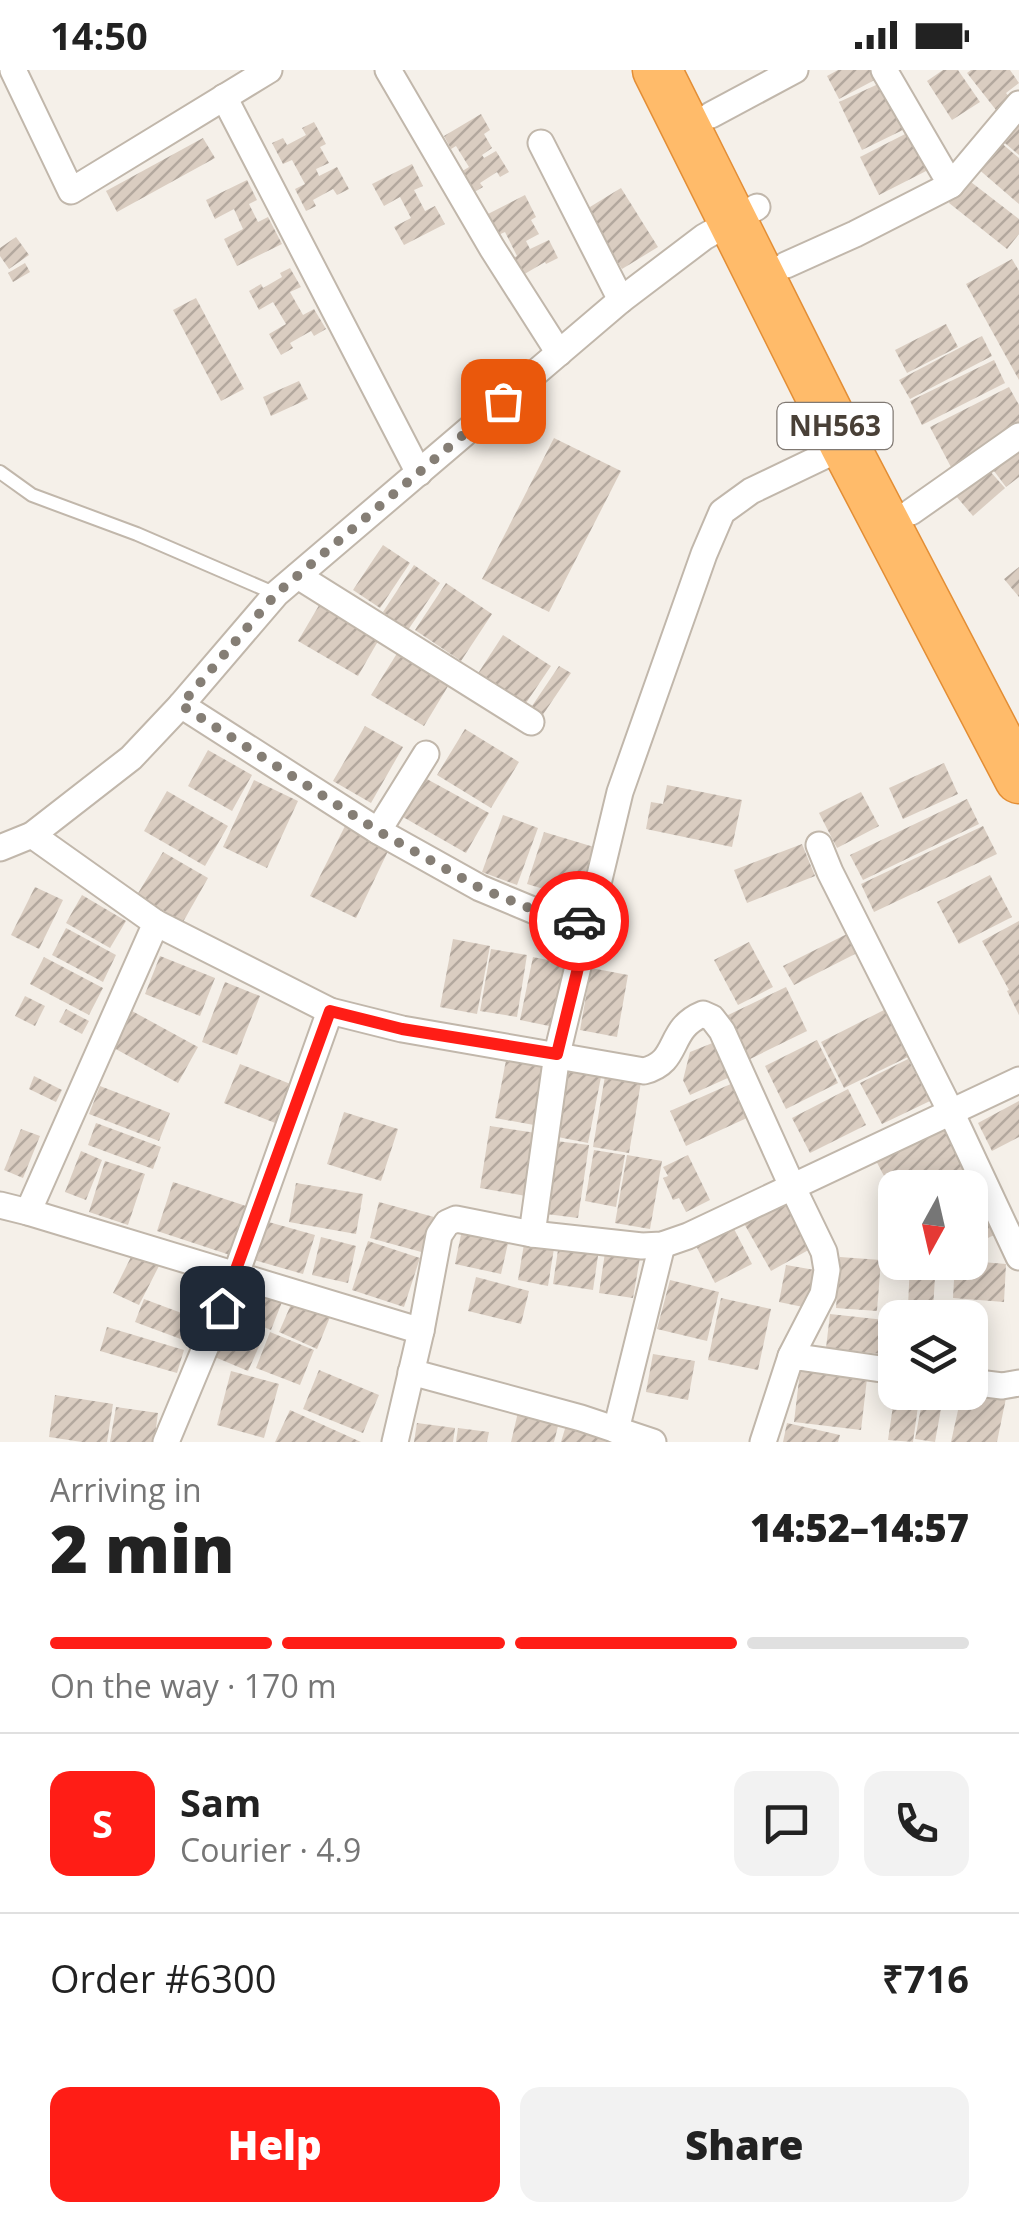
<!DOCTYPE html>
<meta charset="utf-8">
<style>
body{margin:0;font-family:"Open Sans",sans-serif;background:#f2f2f2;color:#222;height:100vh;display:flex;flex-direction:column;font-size:38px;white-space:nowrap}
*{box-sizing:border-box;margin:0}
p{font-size:32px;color:#767676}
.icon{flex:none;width:55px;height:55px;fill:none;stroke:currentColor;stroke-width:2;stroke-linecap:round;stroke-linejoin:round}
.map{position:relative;height:1372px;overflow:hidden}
.side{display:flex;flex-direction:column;background:#fff;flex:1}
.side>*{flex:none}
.needle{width:65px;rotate:188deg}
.controls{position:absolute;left:878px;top:1100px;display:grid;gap:20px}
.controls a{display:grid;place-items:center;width:110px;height:110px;border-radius:20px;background:#fff;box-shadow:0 5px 25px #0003;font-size:50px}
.pin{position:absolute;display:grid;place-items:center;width:85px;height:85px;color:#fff;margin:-42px;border-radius:20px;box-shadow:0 5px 15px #0006}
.courier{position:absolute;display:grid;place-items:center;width:100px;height:100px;margin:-50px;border:8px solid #ff1d16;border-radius:50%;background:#fff;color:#222;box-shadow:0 2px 12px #0007}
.summary em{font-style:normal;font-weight:800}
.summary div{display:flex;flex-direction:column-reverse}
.summary{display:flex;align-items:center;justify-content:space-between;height:170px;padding:0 50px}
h1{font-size:65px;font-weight:800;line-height:75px}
.bar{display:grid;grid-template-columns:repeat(4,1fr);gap:15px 10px;align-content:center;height:120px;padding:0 50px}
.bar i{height:12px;border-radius:8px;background:#e0e0e0}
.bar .selected{background:#ff1d16}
.bar p{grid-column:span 4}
.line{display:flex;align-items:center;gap:25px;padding:0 50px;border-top:2px solid #e0e0e0}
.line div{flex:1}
.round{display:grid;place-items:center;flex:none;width:105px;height:105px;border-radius:20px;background:#f2f2f2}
.cta{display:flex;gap:20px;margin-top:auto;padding:20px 50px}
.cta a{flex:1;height:115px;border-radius:20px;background:#ff1d16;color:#fff;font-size:40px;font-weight:800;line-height:115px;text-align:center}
.cta a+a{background:#f2f2f2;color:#222}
.status{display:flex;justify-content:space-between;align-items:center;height:70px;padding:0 50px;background:#fff;direction:ltr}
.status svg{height:28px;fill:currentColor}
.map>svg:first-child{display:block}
.building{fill:url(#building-hatch)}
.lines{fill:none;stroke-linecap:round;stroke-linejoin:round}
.lane-casing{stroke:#c1b7ab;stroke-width:16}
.street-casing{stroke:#c1b7ab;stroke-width:29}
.highway-casing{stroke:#e38e35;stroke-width:51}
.lane{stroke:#fff;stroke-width:12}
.street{stroke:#fff;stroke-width:25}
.highway{stroke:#ffbb6a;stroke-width:48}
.done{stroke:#857e75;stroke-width:10;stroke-dasharray:0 18}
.route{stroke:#ff1d16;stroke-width:12}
.labels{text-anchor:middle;stroke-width:8;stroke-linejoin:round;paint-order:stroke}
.shield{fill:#fff;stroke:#807973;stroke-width:2.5}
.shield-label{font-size:28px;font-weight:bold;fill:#494037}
</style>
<div class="status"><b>14:50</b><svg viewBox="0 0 49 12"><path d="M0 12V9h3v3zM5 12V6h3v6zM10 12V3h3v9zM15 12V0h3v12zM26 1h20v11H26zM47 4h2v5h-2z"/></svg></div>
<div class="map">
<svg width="1019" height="1372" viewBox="0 0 1019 1372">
<defs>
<pattern id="building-hatch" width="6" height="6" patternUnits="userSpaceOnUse" patternTransform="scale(2.5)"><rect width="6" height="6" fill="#dacdc1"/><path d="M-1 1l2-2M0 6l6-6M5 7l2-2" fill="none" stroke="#b3a89e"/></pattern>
</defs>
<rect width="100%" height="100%" fill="#f5f0e9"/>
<g class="building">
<path d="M838 0H879L882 6 839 29 827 6Z"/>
<path d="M943 0H958L980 32 952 50 927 11Z"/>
<path d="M971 0H1010L1019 13 1006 23 1011 29 996 40 967 3Z"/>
<path d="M887 10 909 57 862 80 839 32Z"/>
<path d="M481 44 490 60 484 64 492 78 482 85 484 88 496 81 509 102 500 107 497 102 480 113 483 117 471 124 459 103 469 97 456 76 451 79 444 66Z"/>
<path d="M1019 50V85L999 68Z"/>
<path d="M314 52 326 74 320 77 329 93 316 99 319 106 337 97 349 119 337 125 333 119 313 130 316 136 306 141 295 119 305 114 292 90 283 94 272 73 283 68 287 75 306 65 302 58Z"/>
<path d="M913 60 932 98 879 125 860 87Z"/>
<path d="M203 68 215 88 117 142 106 121Z"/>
<path d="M999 71 1019 88V134L976 97Z"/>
<path d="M412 94 423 116 414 120 425 141 435 136 445 154 404 175 394 157 411 148 400 127 384 136 372 114Z"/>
<path d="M967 109 1019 149V164L1007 179 949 133Z"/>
<path d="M247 110 257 130 249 134 258 152 268 147 282 174 237 196 224 169 243 159 234 139 215 149 206 130Z"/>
<path d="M621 118 658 177 622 199 585 140Z"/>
<path d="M525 125 536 147 531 150 539 164 526 171 530 179 549 170 558 188 546 194 545 192 516 209 507 191 517 186 505 162 494 167 484 146Z"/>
<path d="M16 167 29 185 9 199 0 186V178Z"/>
<path d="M1012 189 1019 201V310L966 214Z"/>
<path d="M25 193 30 202 13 212 8 203Z"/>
<path d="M290 198 301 217 290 222 303 245 314 239 326 259 314 266 311 261 290 273 293 278 281 285 269 264 286 254 273 232 259 240 249 221 261 214 263 218 282 207 280 203Z"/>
<path d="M196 228 244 319 221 331 173 240Z"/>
<path d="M946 254 958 277 907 303 895 280Z"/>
<path d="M982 266 992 286 910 329 899 310Z"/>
<path d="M994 290 1005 313 922 355 910 331Z"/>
<path d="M299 311 308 329 271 346 263 327Z"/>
<path d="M1009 317 1019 335V353L953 401 930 357Z"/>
<path d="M554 368 621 401 549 542 482 509Z"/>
<path d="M1019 368V407L1006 417 988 393Z"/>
<path d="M988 399 1005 418 973 446 956 426Z"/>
<path d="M383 475 410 493 380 538 353 520Z"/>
<path d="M414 495 440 513 408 560 383 542Z"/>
<path d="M1019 497V527L1004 509Z"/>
<path d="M446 513 492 544 461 591 415 560Z"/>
<path d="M321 532 381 566 358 606 298 571Z"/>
<path d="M503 565 551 596 524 636 477 605Z"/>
<path d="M401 577 453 608 424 656 371 625Z"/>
<path d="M559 596 571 603 542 646 530 639Z"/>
<path d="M365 656 403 677 371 733 333 711Z"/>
<path d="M465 659 519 692 491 738 437 705Z"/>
<path d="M208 680 252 705 232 741 188 716Z"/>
<path d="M944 693 958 724 903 749 889 718Z"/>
<path d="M425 708 489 743 466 783 403 747Z"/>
<path d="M254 710 298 731 267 798 223 777Z"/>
<path d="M667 715 742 730 732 777 646 759 651 732 663 734Z"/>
<path d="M167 721 228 756 205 796 144 761Z"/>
<path d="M861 722 879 756 837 778 819 743Z"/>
<path d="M967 729 979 754 863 810 850 785Z"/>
<path d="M503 745 538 758 517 815 482 802Z"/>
<path d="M345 756 390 777 356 848 310 826Z"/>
<path d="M983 756 997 784 874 842 861 814Z"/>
<path d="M544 762 594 777 577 829 527 814Z"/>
<path d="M802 774 815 806 747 833 734 800Z"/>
<path d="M163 782 208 808 183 852 137 825Z"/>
<path d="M990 805 1012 847 959 874 937 832Z"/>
<path d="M35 817 63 830 39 879 11 865Z"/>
<path d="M82 825 126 851 110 878 66 853Z"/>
<path d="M1019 851V945L1007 921 1009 920 982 871Z"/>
<path d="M66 858 116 885 103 912 52 885Z"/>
<path d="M849 863 859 882 794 915 783 896Z"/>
<path d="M453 869 490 876 477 944 440 937Z"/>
<path d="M749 872 773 917 738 935 714 890Z"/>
<path d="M491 879 527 885 517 947 480 941Z"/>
<path d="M160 886 215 908 200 946 145 924Z"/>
<path d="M44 887 103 918 89 945 30 914Z"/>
<path d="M533 887 567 894 554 957 520 950Z"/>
<path d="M591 898 628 905 617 967 580 960Z"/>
<path d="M225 912 260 926 237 985 202 972Z"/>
<path d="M786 917 807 961 748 990 726 946Z"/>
<path d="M25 926 45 936 35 956 15 946Z"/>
<path d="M66 939 89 951 82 964 59 952Z"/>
<path d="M886 939 910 986 844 1018 821 972Z"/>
<path d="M132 941 198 977 178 1013 112 977Z"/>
<path d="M817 970 838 1013 786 1039 765 996Z"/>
<path d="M715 972 730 1007 690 1025 683 1010 690 982Z"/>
<path d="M507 985 546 992 534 1055 495 1048Z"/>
<path d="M908 989 930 1031 882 1054 860 1013Z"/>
<path d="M240 994 298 1017 283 1056 224 1033Z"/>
<path d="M566 996 602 1002 588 1073 553 1066Z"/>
<path d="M34 1006 62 1020 56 1032 29 1019Z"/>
<path d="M605 1006 641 1012 629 1083 593 1077Z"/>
<path d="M733 1013 749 1047 686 1076 670 1041Z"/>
<path d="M100 1016 170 1043 159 1071 89 1044Z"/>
<path d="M848 1019 866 1055 810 1083 792 1048Z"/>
<path d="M1019 1031V1067L992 1081 978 1053Z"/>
<path d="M344 1042 398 1059 381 1111 327 1094Z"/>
<path d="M941 1050 966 1098 929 1118H895V1127L873 1085Z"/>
<path d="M96 1053 161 1077 153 1099 88 1075Z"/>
<path d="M490 1056 536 1063 526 1126 480 1118Z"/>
<path d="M21 1059 40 1066 23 1108 4 1100Z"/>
<path d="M556 1071 589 1075 578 1148 546 1144Z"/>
<path d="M594 1080 625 1085 616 1137 585 1131Z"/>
<path d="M81 1081 102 1090 86 1130 65 1122Z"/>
<path d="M627 1085 662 1091 650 1159 615 1153Z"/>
<path d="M688 1085 710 1130 686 1142 679 1128 673 1130 663 1108 668 1106 663 1097Z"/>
<path d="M105 1091 145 1104 128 1155 89 1142Z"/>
<path d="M968 1111 996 1164 970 1177V1118H955Z"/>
<path d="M173 1112 246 1136 230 1185 157 1161Z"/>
<path d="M296 1113 363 1124 356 1164 289 1152Z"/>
<path d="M783 1127 812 1178 771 1201 742 1150Z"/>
<path d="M379 1132 434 1147 425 1183 370 1168Z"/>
<path d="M729 1149 752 1194 715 1213 692 1168Z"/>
<path d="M464 1150 511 1160 501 1204 455 1194Z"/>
<path d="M265 1151 315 1165 303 1204 254 1190Z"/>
<path d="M321 1167 356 1176 348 1213 312 1205Z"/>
<path d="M525 1168 555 1172 548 1216 518 1210Z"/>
<path d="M368 1171 420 1188 404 1237 352 1220Z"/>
<path d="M559 1173 599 1179 593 1220 553 1214Z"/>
<path d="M606 1176 641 1182 633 1228 599 1223Z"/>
<path d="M134 1181 160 1194 139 1235 113 1223Z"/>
<path d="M840 1187 881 1190 877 1241 836 1238Z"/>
<path d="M970 1191 1006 1194 1004 1232 953 1228 955 1192Z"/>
<path d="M910 1192H936L933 1239 908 1237Z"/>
<path d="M786 1195 815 1200 808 1238 779 1232Z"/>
<path d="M476 1207 529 1221 521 1254 468 1241Z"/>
<path d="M670 1210 719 1222 707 1271 657 1259Z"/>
<path d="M243 1211 284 1227 271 1260 230 1243Z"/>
<path d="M721 1228 771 1239 758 1300 708 1290Z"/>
<path d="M144 1229 203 1251 194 1274 135 1252Z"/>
<path d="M293 1230 330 1247 317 1279 279 1262Z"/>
<path d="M948 1235 978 1238 973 1282H970V1248H947Z"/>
<path d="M830 1244 894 1251 890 1285 826 1278Z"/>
<path d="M223 1255 261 1272 248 1301 210 1285Z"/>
<path d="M107 1257 184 1280 177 1303 100 1281Z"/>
<path d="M270 1262 314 1280 300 1315 256 1298Z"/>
<path d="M653 1284 695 1291 688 1330 646 1322Z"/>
<path d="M801 1293 868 1300 861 1360 794 1352Z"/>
<path d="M319 1300 379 1325 363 1363 303 1339Z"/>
<path d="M231 1301 279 1314 264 1368 217 1355Z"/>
<path d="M895 1322H920L913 1372 888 1370Z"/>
<path d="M924 1322H944L935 1372 915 1369Z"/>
<path d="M962 1322 1007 1323 997 1372H951Z"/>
<path d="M55 1325 113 1334 107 1372H82L49 1367Z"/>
<path d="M116 1337 158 1343 154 1372H110Z"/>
<path d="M519 1338 560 1348 554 1372H511Z"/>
<path d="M290 1340 361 1372H275Z"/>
<path d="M567 1352 610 1364 608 1372H561Z"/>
<path d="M417 1353 455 1358 453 1372H414Z"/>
<path d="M787 1353 840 1365 838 1372H783Z"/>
<path d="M458 1358 489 1362 487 1372H456Z"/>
</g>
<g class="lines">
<defs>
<path id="lane" d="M0 402 32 425 137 464 276 524"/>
<g id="street">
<path d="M13 0 71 121 269 0"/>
<path d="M388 0 492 178 559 283"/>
<path d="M224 27 419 403"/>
<path d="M711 45 795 0"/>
<path d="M541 73 621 230"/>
<path d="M951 115 1019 34"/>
<path d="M786 195 855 164 951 115 884 0"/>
<path d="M911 442 1019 366"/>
<path d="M298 506 531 652"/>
<path d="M181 635 378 761 480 818 535 841 589 853"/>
<path d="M378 761 426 684"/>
<path d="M819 775 830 802 951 1042 1019 1187"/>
<path d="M0 778 32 765 131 688 181 635 276 524 621 230 704 167 757 137"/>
<path d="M156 853 330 941 402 959 644 1001C681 992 666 959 703 944L712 948 722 961 792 1116 824 1182 827 1200 823 1224 791 1286"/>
<path d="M0 1135 28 1142 421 1261"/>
<path d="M28 1142 156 853 32 765"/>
<path d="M532 1164 642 1176 662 1175 688 1166 1019 1010"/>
<path d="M411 1302 581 1348 653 1372"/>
<path d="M970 1312 1002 1316 1019 1313"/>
<path d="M616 1360 662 1175"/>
<path d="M166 1372 236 1204 330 941"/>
<path d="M395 1372 421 1261 439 1165 447 1153 456 1149 532 1164 557 984 620 722 704 484 722 442 751 421 845 376"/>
<path d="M763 1372 791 1286 895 1301"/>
</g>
<path id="highway" d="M657 0 845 376 1019 709"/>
</defs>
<use href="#lane" class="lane-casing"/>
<use href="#street" class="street-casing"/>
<use href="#highway" class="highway-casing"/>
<use href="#lane" class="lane"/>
<use href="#street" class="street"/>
<use href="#highway" class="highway"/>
</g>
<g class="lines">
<path class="done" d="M503 331 276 524 181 635 378 761 480 818 534 840 579 851"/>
<path class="route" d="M222 1238 330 941 402 959 557 984 589 853 579 851"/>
</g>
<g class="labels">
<rect class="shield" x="777.5" y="333" width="115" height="46" rx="8"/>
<g class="shield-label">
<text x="835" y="366">NH563</text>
</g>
</g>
</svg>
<div class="controls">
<a><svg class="needle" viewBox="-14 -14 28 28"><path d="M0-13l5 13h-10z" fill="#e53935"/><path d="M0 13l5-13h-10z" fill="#767676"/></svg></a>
<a><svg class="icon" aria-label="layers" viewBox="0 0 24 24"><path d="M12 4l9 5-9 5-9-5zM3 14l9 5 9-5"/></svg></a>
</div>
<div class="pin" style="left:503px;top:331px;background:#ea580c"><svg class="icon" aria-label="bag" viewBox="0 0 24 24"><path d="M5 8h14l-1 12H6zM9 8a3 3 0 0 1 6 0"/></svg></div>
<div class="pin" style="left:222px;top:1238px;background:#1f2937"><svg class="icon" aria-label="home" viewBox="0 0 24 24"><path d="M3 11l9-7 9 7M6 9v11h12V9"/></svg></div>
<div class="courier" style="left:579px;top:851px"><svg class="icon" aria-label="car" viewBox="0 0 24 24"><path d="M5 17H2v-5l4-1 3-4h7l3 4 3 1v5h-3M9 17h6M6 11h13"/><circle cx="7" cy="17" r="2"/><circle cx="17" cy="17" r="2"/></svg></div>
</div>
<section class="side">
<div class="summary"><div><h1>2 min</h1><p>Arriving in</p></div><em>14:52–14:57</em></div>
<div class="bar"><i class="selected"></i><i class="selected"></i><i class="selected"></i><i></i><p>On the way · 170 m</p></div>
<div class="line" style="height:180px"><b class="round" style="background:#ff1d16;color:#fff">S</b><div><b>Sam</b><p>Courier · 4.9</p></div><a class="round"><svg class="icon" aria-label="chat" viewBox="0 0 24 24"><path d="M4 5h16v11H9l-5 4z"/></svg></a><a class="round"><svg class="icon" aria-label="phone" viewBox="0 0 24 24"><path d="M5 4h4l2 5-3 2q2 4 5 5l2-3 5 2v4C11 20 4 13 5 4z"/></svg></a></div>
<div class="line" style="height:130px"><div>Order #6300</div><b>₹716</b></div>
<div class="cta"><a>Help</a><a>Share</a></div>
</section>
